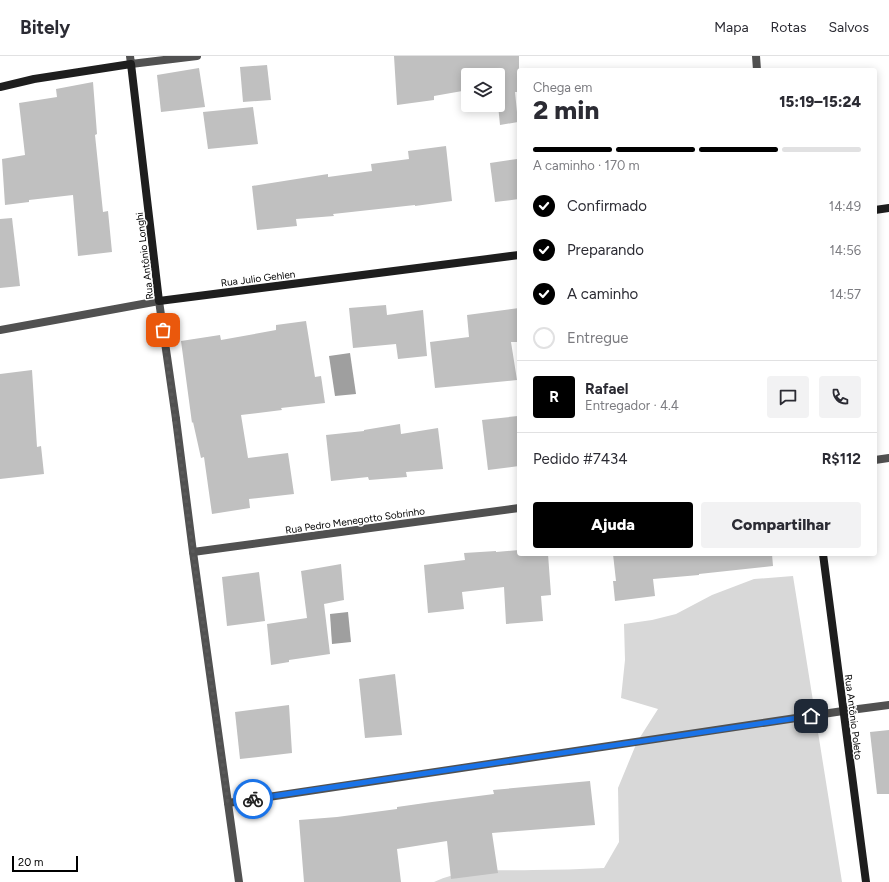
<!DOCTYPE html>
<html lang="pt">
<meta charset="utf-8">
<style>
body{margin:0;font-family:Figtree,sans-serif;background:#f2f2f3;color:#2b2b33;height:100vh;display:flex;flex-direction:column;font-size:15px;white-space:nowrap}
*{box-sizing:border-box;margin:0}
p{font-size:13px;color:#7c7c81}
.icon{flex:none;width:22px;height:22px;fill:none;stroke:currentColor;stroke-width:2;stroke-linecap:round;stroke-linejoin:round}
.map{position:relative;flex:1;overflow:hidden}
.sheet{position:absolute;left:517px;top:12px;width:360px;height:488px;display:flex;flex-direction:column;background:#fff;border-radius:4px;box-shadow:0 2px 10px #0003}
.sheet>*{flex:none}
.tools{position:absolute;left:461px;top:12px;display:grid;gap:8px}
.tools a{display:grid;place-items:center;width:44px;height:44px;border-radius:4px;background:#fff;box-shadow:0 2px 10px #0003;font-size:20px}
.scale{position:absolute;left:12px;bottom:10px;width:66px;box-sizing:border-box;padding-left:4px;border:2px solid #000;border-top:0;font-size:11px;line-height:14px;white-space:nowrap;color:#000;-webkit-text-stroke:3px #fff;paint-order:stroke}
.pin{position:absolute;display:grid;place-items:center;width:34px;height:34px;color:#fff;margin:-17px;border-radius:8px;box-shadow:0 2px 6px #0006}
.courier{position:absolute;display:grid;place-items:center;width:40px;height:40px;margin:-20px;border:3px solid #1a73e8;border-radius:50%;background:#fff;color:#222;box-shadow:0 1px 5px #0007}
.summary em{font-style:normal;font-weight:800}
.summary div{display:flex;flex-direction:column-reverse}
.summary{display:flex;align-items:center;justify-content:space-between;height:68px;padding:0 16px}
h1{font-size:26px;font-weight:800;line-height:30px}
.bar{display:grid;grid-template-columns:repeat(4,1fr);gap:6px 4px;align-content:center;height:48px;padding:0 16px}
.bar i{height:5px;border-radius:3px;background:#e1e1e2}
.bar .active{background:#000}
.bar p{grid-column:span 4}
.line{display:flex;align-items:center;gap:10px;padding:0 16px;border-top:1px solid #e1e1e2}
.line div{flex:1}
.round{display:grid;place-items:center;flex:none;width:42px;height:42px;border-radius:4px;background:#f2f2f3}
ol{padding:0 16px;list-style:none}
li{display:flex;align-items:center;gap:12px;height:44px}
li p{margin-inline-start:auto}
li .icon{padding:4px;border-radius:50%;background:#000;color:#fff;stroke-width:4}
li:last-child{color:#7c7c81}
li i{width:22px;height:22px;border:2px solid #e1e1e2;border-radius:50%}
.primary-button{display:flex;gap:8px;margin-top:auto;padding:8px 16px}
.primary-button a{flex:1;height:46px;border-radius:4px;background:#000;color:#fff;font-size:16px;font-weight:800;line-height:46px;text-align:center}
.primary-button a+a{background:#f2f2f3;color:#2b2b33}
header{display:flex;align-items:center;gap:24px;box-sizing:border-box;height:56px;padding:0 20px;background:#fff;border-bottom:1px solid #e1e1e2}
header strong{font-size:19px}
nav{display:flex;gap:22px;margin-inline-start:auto;font-size:14px}
.map>svg:first-child{display:block}
.green{fill:#d8d8d8}
.water{fill:#9f9f9f}
.building{fill:#c0c0c0}
.lines{fill:none;stroke-linecap:round;stroke-linejoin:round}
.lane{stroke:#515151;stroke-width:8}
.street{stroke:#515151;stroke-width:8}
.secondary{stroke:#1e1e1e;stroke-width:8}
.done{stroke:#595959;stroke-width:4;stroke-dasharray:0 7.2}
.route{stroke:#1a73e8;stroke-width:5}
.labels{text-anchor:middle;stroke-width:3;stroke-linejoin:round;paint-order:stroke}
.street-label{font-size:10px;fill:#000;stroke:#fff}
</style>
<header>
<strong>Bitely</strong>
<nav><a>Mapa</a><a>Rotas</a><a>Salvos</a></nav>
</header>
<div class="map">
<svg width="889" height="826" viewBox="0 0 889 826">
<rect width="100%" height="100%" fill="#fff"/>
<path class="green" d="M793 520 842 826H434C465 811 500 815 533 814 557 814 580 813 604 812L619 786 618 732 637 686 658 653 621 642 625 604 624 568 652 564 676 558 712 539 754 523Z"/>
<g class="water">
<path d="M350 297 356 338 335 340 329 300Z"/>
<path d="M348 556 351 586 332 588 330 558Z"/>
</g>
<g class="building">
<path d="M394 0H519V36H515L518 66 500 69 498 49V19H468V34L434 40V44L397 49Z"/>
<path d="M267 9 271 44 243 46 240 11Z"/>
<path d="M199 12 205 51 161 56 157 19Z"/>
<path d="M93 26 97 78 95 79 103 156 108 155 112 196 78 200 73 139 29 144V146L5 149 2 103 25 99 19 47 57 41 56 33Z"/>
<path d="M253 51 258 88 208 93 203 56Z"/>
<path d="M446 90 452 145 415 150V149L333 158 334 160 296 163 297 170 257 174 252 130 328 118V121L372 115 371 108 409 103 408 95Z"/>
<path d="M517 103 519 120V143L495 146 490 107Z"/>
<path d="M12 162 20 230 0 232V163Z"/>
<path d="M386 249 387 259 423 254 427 300 398 303 396 288 353 292 349 252Z"/>
<path d="M519 252V286H511L517 324 435 332 430 286 469 281 467 259Z"/>
<path d="M306 265 315 321 321 320 325 347 281 352 282 354 241 359 248 402 288 397 294 438 249 443 250 452 212 458 204 401 201 402 193 366 192 367 181 285 220 279 221 284 276 274V269Z"/>
<path d="M32 314 37 391 41 390 44 418 0 423V318Z"/>
<path d="M518 360 519 372V410L488 414 482 364Z"/>
<path d="M400 368 401 378 438 372 443 413 406 416 407 421 369 424 368 421 331 425 326 379 364 375V374Z"/>
<path d="M519 494V498H548L551 539 541 540 543 565 506 568 504 531 462 536 464 553 428 557 424 509 465 504 464 497 496 495V496Z"/>
<path d="M613 498H772L773 510 699 518V519L653 523 655 540 615 545 613 525H616Z"/>
<path d="M341 508 344 544 324 548 330 598 289 604V606L271 609 267 568 307 562 301 515Z"/>
<path d="M259 516 265 565 227 570 222 521Z"/>
<path d="M395 618 402 679 365 682 359 623Z"/>
<path d="M289 649 292 697 240 703 235 656Z"/>
<path d="M889 674V738H877L870 676Z"/>
<path d="M590 725 595 769 492 777 498 817 451 823 447 785 397 793 401 826H304L299 764 337 761 397 753V751L432 746 494 738 493 734Z"/>
</g>
<g class="lines">
<path class="lane" d="M176 363 193 496"/>
<g class="street">
<path d="M130 0 131 8 197 0"/>
<path d="M756 0 757 14"/>
<path d="M0 274 159 245 176 363"/>
<path d="M875 404 889 402"/>
<path d="M228 747 843 655 889 649"/>
<path d="M239 826 193 496 519 452"/>
</g>
<g class="secondary">
<path d="M0 31 34 23 131 8 159 245 519 199"/>
<path d="M875 154 889 152"/>
<path d="M823 498 866 826"/>
</g>
</g>
<g class="lines">
<path class="done" d="M163 274 193 496 228 747 253 743"/>
<path class="route" d="M253 743 811 660"/>
</g>
<g class="labels">
<g class="street-label">
<text transform="translate(144 200) rotate(-97)" y="4">Rua Antônio Longhi</text>
<text transform="translate(258 222) rotate(-7)" y="4">Rua Julio Gehlen</text>
<text transform="translate(355 464) rotate(-8)" y="4">Rua Pedro Menegotto Sobrinho</text>
<text transform="translate(854 661) rotate(83)" y="4">Rua Antônio Poleto</text>
</g>
</g>
</svg>
<div class="tools">
<a><svg class="icon" aria-label="layers" viewBox="0 0 24 24"><path d="M12 4l9 5-9 5-9-5zM3 14l9 5 9-5"/></svg></a>
</div>
<div class="scale">20 m</div>
<div class="pin" style="left:163px;top:274px;background:#ea580c"><svg class="icon" aria-label="bag" viewBox="0 0 24 24"><path d="M5 8h14l-1 12H6zM9 8a3 3 0 0 1 6 0"/></svg></div>
<div class="pin" style="left:811px;top:660px;background:#1f2937"><svg class="icon" aria-label="home" viewBox="0 0 24 24"><path d="M3 11l9-7 9 7M6 9v11h12V9"/></svg></div>
<div class="courier" style="left:253px;top:743px"><svg class="icon" aria-label="bike" viewBox="0 0 24 24"><circle cx="6" cy="16" r="4"/><circle cx="18" cy="16" r="4"/><path d="M6 16l4-8h5l3 8M10 8l3 8H6M13 5h3"/></svg></div>
<section class="sheet">
<div class="summary"><div><h1>2 min</h1><p>Chega em</p></div><em>15:19–15:24</em></div>
<div class="bar"><i class="active"></i><i class="active"></i><i class="active"></i><i></i><p>A caminho · 170 m</p></div>
<ol>
<li><svg class="icon" aria-label="check" viewBox="0 0 24 24"><path d="M5 12l5 5 9-10"/></svg>Confirmado<p>14:49</p></li>
<li><svg class="icon" aria-label="check" viewBox="0 0 24 24"><path d="M5 12l5 5 9-10"/></svg>Preparando<p>14:56</p></li>
<li><svg class="icon" aria-label="check" viewBox="0 0 24 24"><path d="M5 12l5 5 9-10"/></svg>A caminho<p>14:57</p></li>
<li><i></i>Entregue</li>
</ol>
<div class="line" style="height:72px"><b class="round" style="background:#000;color:#fff">R</b><div><b>Rafael</b><p>Entregador · 4.4</p></div><a class="round"><svg class="icon" aria-label="chat" viewBox="0 0 24 24"><path d="M4 5h16v11H9l-5 4z"/></svg></a><a class="round"><svg class="icon" aria-label="phone" viewBox="0 0 24 24"><path d="M5 4h4l2 5-3 2q2 4 5 5l2-3 5 2v4C11 20 4 13 5 4z"/></svg></a></div>
<div class="line" style="height:52px"><div>Pedido #7434</div><b>R$112</b></div>
<div class="primary-button"><a>Ajuda</a><a>Compartilhar</a></div>
</section>
</div>
